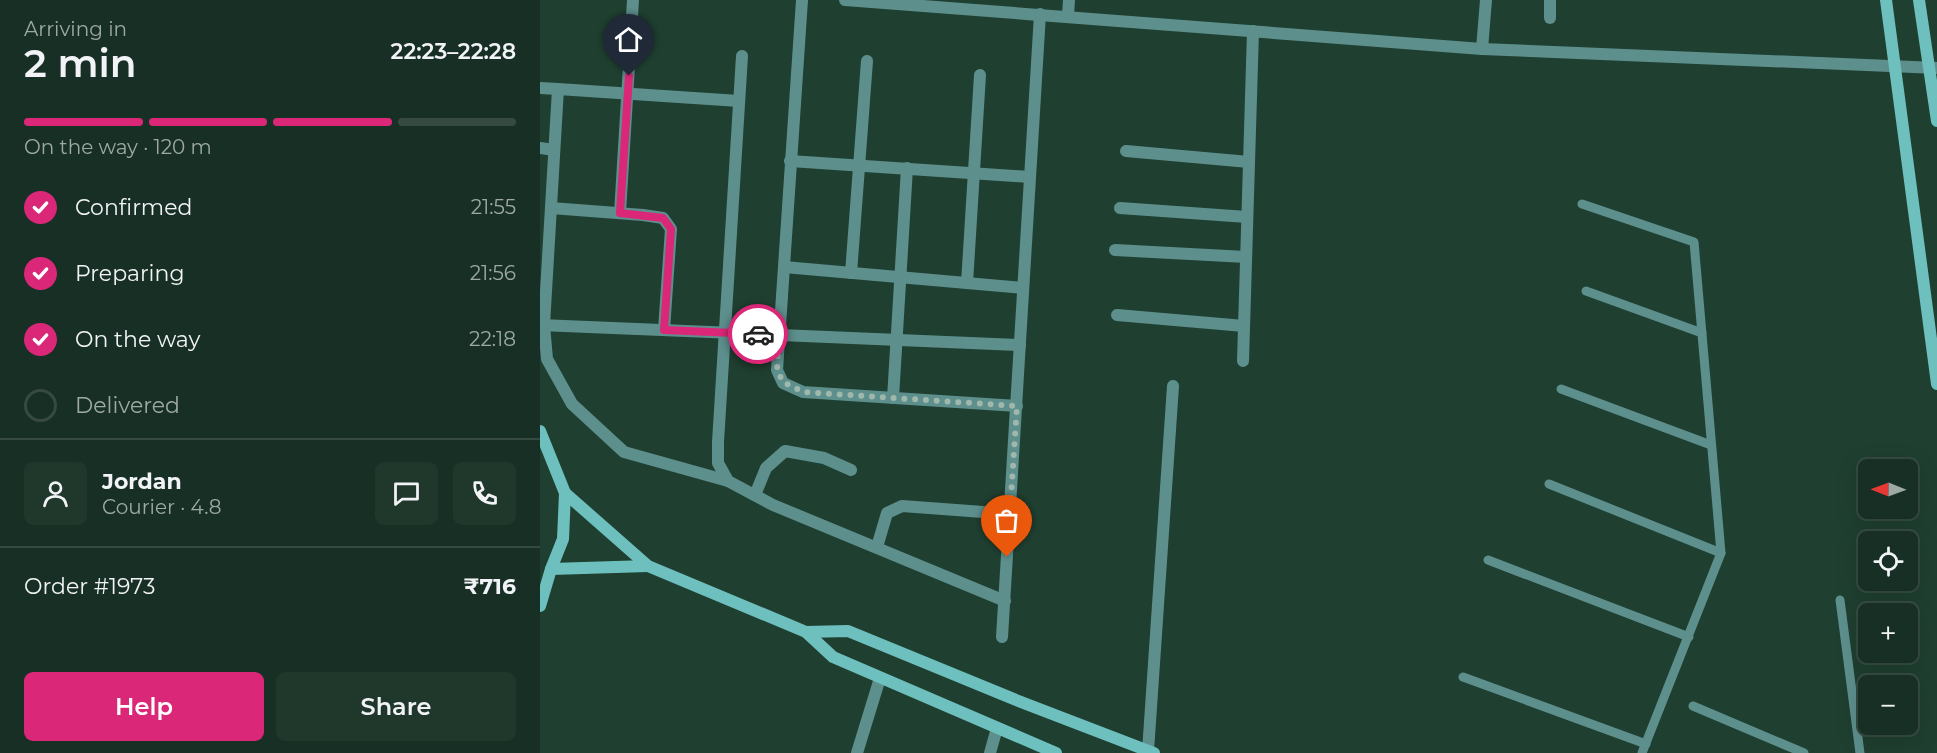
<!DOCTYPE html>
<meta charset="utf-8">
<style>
body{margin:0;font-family:Montserrat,sans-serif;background:#20372c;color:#f1f3f6;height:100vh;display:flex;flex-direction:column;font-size:22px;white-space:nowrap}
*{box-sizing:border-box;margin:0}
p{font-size:20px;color:#9ea9a6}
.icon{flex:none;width:33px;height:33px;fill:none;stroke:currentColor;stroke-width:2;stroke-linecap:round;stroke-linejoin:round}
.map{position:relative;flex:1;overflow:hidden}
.details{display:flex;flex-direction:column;background:#172f24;width:540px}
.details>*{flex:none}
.needle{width:39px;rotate:271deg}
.buttons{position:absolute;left:1318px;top:459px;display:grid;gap:12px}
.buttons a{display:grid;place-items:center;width:60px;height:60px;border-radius:9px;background:#172f24;box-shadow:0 6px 24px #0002,0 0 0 2px #364a41;font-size:30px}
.pin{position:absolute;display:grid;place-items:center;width:51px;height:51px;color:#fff;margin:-62px -26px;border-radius:50% 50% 50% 0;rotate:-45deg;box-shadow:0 0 6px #0007}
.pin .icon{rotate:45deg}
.courier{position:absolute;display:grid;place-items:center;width:60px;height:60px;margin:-30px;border:4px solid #db2777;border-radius:50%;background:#fff;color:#222;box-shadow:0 2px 8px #0007}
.headline em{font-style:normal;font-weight:600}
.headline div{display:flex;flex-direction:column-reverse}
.headline{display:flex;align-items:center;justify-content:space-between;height:102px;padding:0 24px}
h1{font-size:39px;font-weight:600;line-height:45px}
.bar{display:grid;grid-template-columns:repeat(4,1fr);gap:9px 6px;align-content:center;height:72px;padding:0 24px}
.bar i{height:8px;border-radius:4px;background:#364a41}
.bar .on{background:#db2777}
.bar p{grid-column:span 4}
.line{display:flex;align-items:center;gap:15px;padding:0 24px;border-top:2px solid #364a41}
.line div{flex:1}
.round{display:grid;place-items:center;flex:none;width:63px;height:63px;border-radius:9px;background:#20372c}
ol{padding:0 24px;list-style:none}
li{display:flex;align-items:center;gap:18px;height:66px}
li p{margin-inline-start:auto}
li .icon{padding:6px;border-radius:50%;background:#db2777;color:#fff;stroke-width:4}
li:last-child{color:#9ea9a6}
li i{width:33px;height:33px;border:3px solid #364a41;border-radius:50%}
.button{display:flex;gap:12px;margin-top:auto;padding:12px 24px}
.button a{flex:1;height:69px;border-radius:9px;background:#db2777;color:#fff;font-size:24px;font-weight:600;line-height:69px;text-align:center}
.button a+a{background:#20372c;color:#f1f3f6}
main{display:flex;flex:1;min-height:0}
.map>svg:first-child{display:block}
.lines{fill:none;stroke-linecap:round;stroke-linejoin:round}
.lane{stroke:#5d8f8d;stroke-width:9}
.street{stroke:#5d8f8d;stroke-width:12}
.secondary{stroke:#6dc0bd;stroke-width:12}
.done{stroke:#a0b7ac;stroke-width:6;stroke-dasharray:0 10.8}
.route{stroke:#db2777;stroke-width:8}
</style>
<main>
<section class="details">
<div class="headline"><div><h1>2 min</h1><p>Arriving in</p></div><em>22:23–22:28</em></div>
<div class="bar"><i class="on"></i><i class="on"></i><i class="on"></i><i></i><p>On the way · 120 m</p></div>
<ol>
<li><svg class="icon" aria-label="check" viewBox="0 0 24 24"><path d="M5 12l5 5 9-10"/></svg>Confirmed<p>21:55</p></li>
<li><svg class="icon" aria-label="check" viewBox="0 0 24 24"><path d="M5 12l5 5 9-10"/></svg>Preparing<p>21:56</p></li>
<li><svg class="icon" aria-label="check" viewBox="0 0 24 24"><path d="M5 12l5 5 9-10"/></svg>On the way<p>22:18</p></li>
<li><i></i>Delivered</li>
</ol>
<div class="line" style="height:108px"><a class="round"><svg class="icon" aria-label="person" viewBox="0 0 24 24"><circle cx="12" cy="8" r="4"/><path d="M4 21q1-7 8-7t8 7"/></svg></a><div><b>Jordan</b><p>Courier · 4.8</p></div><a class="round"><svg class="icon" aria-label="chat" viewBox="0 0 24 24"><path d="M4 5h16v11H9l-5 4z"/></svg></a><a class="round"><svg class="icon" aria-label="phone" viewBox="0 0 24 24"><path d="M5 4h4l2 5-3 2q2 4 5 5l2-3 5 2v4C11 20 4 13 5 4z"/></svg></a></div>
<div class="line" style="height:78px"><div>Order #1973</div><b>₹716</b></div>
<div class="button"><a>Help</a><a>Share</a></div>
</section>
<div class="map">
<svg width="1397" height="753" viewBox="0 0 1397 753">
<rect width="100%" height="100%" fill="#1f3f30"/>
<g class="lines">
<g class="lane">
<path d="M1042 204 1154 242 1181 553 1102 753"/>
<path d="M1046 291 1162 333"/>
<path d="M1021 389 1171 445"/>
<path d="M1009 484 1181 553"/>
<path d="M948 560 1149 637"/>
<path d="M1300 600 1320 753"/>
<path d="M923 677 1106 744"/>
<path d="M1153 706 1264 753"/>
</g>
<g class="street">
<path d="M262 0 237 370 243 383 263 392 477 406"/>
<path d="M305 0 942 49 1397 68"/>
<path d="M528 16 529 0"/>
<path d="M1010 18V0"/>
<path d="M942 49 946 0"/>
<path d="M202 56 178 442V463L188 481 233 505 465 601"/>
<path d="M0 88 18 89 4 325 7 359 32 404 84 452 188 481"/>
<path d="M18 89 199 101"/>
<path d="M0 148 14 150"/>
<path d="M586 151 709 162"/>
<path d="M250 161 490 177"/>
<path d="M11 208 103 215 123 218 131 229 124 330"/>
<path d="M580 208 707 217"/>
<path d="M80 213 93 0"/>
<path d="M575 250 706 257"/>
<path d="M244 267 483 288"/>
<path d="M311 273 327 61"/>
<path d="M427 283 440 75"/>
<path d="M577 315 704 326"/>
<path d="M0 325 480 345"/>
<path d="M703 361 713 31"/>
<path d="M353 398 367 168"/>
<path d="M215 495 226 468 245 451 284 458 311 470"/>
<path d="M337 547 347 513 362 506 470 514"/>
<path d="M462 637 500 14"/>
<path d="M608 751 633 386"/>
<path d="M317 753 340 678"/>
<path d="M450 753 457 728"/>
</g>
<g class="secondary">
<path d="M1346 0 1397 384"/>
<path d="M1379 0 1397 121"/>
<path d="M0 431 25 493 23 539 11 569 0 606"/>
<path d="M25 493 108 566 266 632 293 657 516 753"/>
<path d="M11 569 108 566"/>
<path d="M266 632 308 631 476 700 614 753"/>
</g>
</g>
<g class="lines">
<path class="done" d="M218 334H239L237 370 243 382 263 392 477 406 467 557"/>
<path class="route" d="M89 76 80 213 123 218 131 229 124 330 218 334"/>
</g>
</svg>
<div class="buttons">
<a><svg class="needle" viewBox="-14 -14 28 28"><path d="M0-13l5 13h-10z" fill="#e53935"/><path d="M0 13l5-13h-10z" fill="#9ea9a6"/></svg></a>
<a><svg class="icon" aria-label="locate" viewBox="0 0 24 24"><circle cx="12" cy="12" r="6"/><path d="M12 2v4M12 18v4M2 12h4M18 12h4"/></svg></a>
<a>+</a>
<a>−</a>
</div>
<div class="pin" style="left:467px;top:557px;background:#ea580c"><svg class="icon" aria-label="bag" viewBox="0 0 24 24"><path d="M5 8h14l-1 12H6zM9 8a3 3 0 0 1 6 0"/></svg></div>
<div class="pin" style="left:89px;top:76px;background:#1f2937"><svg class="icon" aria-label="home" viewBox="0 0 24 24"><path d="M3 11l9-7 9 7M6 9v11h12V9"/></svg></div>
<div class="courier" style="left:218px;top:334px"><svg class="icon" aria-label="car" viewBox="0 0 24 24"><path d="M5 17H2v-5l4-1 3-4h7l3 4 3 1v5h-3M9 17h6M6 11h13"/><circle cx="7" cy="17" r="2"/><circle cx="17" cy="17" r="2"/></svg></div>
</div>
</main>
